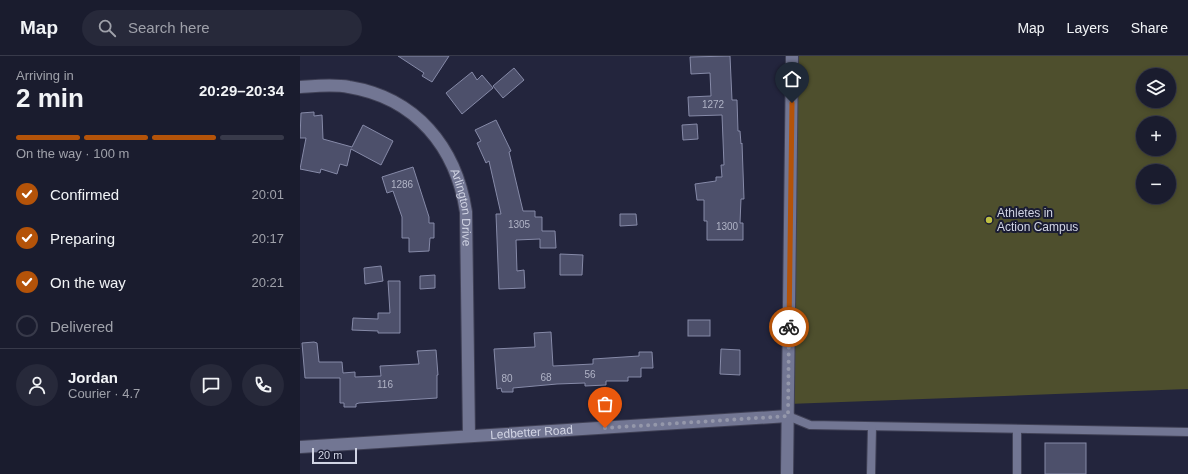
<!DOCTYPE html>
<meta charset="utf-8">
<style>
body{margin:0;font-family:Helvetica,sans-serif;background:#27293a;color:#f1f3f6;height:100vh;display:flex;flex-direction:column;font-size:15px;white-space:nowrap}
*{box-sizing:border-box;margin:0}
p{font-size:13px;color:#9fa1aa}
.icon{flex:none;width:22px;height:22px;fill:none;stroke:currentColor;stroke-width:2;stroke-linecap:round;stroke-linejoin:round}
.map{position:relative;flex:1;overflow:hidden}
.drawer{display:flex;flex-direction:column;background:#1a1c2e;width:300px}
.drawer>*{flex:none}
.fabs{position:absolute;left:836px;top:12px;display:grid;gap:8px}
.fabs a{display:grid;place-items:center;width:40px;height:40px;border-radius:50%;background:#1a1c2e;box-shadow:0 2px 6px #0003,0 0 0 1px #383a4a;font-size:20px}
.scale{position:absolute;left:12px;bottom:10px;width:45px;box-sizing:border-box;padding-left:4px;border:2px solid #d1d4e4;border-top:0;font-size:11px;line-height:14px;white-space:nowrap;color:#d1d4e4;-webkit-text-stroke:3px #1a1c33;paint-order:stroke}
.pin{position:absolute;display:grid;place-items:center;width:34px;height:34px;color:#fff;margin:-41px -17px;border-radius:50% 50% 50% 0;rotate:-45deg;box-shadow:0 0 4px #0007}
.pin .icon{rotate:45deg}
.courier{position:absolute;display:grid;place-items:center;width:40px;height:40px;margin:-20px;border:3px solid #b45309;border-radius:50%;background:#fff;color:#222;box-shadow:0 1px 5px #0007}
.headline em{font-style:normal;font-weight:800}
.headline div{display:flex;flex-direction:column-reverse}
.headline{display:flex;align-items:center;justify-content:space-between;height:68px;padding:0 16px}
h1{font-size:26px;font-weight:800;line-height:30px}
.bar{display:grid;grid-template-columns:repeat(4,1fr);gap:6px 4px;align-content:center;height:48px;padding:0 16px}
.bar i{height:5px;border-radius:3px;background:#383a4a}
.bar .on{background:#b45309}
.bar p{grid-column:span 4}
.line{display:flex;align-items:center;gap:10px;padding:0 16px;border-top:1px solid #383a4a}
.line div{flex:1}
.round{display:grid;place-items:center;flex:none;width:42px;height:42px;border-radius:21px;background:#27293a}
ol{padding:0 16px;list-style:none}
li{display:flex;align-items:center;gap:12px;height:44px}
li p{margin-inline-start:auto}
li .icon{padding:4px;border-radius:50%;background:#b45309;color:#fff;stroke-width:4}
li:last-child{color:#9fa1aa}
li i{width:22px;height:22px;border:2px solid #383a4a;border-radius:50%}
header{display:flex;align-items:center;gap:24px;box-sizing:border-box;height:56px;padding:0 20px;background:#1a1c2e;border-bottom:1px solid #383a4a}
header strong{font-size:19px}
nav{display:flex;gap:22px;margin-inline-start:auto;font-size:14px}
.search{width:280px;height:36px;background:#27293a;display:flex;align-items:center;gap:10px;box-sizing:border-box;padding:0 14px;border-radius:22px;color:#9fa1aa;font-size:15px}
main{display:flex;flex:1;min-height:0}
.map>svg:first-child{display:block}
.green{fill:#4e4f2d;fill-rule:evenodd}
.building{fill:#4d506b;stroke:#868aa8}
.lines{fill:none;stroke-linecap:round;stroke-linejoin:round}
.lane-casing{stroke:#404156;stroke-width:10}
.street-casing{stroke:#404156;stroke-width:14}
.secondary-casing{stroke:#404156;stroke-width:14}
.lane{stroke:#727693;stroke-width:8}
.street{stroke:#727693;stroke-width:12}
.secondary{stroke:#727693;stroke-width:12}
.done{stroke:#9497aa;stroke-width:4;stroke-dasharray:0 7.2}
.route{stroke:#b45309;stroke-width:5}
.poi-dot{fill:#bebf42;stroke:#1a1c33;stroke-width:1.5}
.labels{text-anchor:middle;stroke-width:4;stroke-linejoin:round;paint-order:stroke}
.number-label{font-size:10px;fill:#b0b3c6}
.street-label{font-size:12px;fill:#d1d4e4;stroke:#1a1c33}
.poi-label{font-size:12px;fill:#d1d4e4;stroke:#1a1c33;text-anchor:start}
</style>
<header>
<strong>Map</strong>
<div class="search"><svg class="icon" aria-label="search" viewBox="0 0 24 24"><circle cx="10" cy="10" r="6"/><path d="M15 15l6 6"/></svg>Search here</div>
<nav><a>Map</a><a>Layers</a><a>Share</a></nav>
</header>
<main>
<section class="drawer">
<div class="headline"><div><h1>2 min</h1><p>Arriving in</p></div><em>20:29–20:34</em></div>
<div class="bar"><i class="on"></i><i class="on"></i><i class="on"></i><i></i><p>On the way · 100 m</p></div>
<ol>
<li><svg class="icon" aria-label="check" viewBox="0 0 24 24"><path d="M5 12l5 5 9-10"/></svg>Confirmed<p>20:01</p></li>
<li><svg class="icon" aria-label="check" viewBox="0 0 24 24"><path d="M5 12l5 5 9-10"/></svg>Preparing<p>20:17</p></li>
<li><svg class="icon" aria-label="check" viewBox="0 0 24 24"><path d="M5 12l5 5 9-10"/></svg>On the way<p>20:21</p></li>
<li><i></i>Delivered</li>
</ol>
<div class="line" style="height:72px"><a class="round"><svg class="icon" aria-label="person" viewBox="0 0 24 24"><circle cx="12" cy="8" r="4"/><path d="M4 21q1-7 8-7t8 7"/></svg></a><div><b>Jordan</b><p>Courier · 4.7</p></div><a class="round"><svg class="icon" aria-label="chat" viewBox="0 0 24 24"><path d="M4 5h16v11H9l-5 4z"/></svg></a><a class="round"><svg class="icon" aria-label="phone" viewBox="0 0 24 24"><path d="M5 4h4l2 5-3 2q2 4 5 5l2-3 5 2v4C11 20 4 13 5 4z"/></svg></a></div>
</section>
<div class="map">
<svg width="888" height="418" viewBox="0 0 888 418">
<rect width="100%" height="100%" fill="#23253d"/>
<path class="green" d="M492 0H888V333L488 348ZM843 19H869V45H843ZM843 67H869V93H843ZM843 115H869V141H843Z"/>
<g class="building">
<path d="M98 0H149L132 26 122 20 124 17Z"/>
<path d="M430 0 432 44H437L438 75H440L441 88 442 87 444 143H441L440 167H443V184H407V165H404V144H397L395 128 416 125V121H422L421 109H424L422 59 389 60 388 41 411 40 410 17 391 18 390 1Z"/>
<path d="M214 12 224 24 203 42 193 30Z"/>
<path d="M172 16 177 24 182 19 193 32 162 58 146 37Z"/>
<path d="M14 56V60L22 59 23 83 52 91 63 69 93 85 81 109 51 93 47 110 40 108 37 118 21 113 20 117 0 113 6 82H0L1 57Z"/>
<path d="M196 64 211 95 209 96 223 155H235V161H242V175H255L256 192H240V183L216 184 217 215 224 214 225 232 199 233 196 158H201L189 105 186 107 177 87 181 85 175 74Z"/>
<path d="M397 68 398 83 383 84 382 69Z"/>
<path d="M113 111 129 161V167H134V182H130L129 195 109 196V182H102V161L93 135 87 137 82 121Z"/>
<path d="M320 158H336L337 169 320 170Z"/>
<path d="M260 198 283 199 282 219H260Z"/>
<path d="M81 210 83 225 65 228 64 212Z"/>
<path d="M135 219V232L120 233V220Z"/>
<path d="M88 225H100V277H78V275L52 274 53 262 78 263V257H90Z"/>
<rect x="388" y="264" width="22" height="16"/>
<path d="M251 276 253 310 293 308V303L339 300V296H352L353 312H341V321H328V325H306V329L285 330V327L257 328 213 332V336H202L201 332 197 333 194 293 235 291 234 277Z"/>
<path d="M14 286 17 287 19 306H42L43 317 55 316V321L81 320 80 310 119 308 117 295 136 294 138 319H137V342L59 347 56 348V351H44V347H40V322H5L2 287Z"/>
<path d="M421 293 440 294V319L420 318Z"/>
<rect x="745" y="387" width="41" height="31"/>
</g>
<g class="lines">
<defs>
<g id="lane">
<path d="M488 360 510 369 888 376"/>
<path d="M571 418 572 371"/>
<path d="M717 418V373"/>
</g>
<g id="street">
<path id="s1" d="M0 31C16 30 33 28 49 31 116 42 156 91 166 156L169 380"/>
</g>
<g id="secondary">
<path id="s2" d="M0 391 488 360"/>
<path d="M487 418 492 0"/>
</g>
</defs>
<use href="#lane" class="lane-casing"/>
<use href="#street" class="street-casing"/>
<use href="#secondary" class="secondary-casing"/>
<use href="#lane" class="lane"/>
<use href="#street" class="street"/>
<use href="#secondary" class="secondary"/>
</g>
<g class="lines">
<path class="done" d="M305 372 488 360 489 271"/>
<path class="route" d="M489 271 492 47"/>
</g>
<circle class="poi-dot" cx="689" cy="164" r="4"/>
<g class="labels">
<g class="number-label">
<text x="413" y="52">1272</text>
<text x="102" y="132">1286</text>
<text x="219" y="172">1305</text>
<text x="427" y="174">1300</text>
<text x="290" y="322">56</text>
<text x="246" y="325">68</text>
<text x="207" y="326">80</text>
<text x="85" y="332">116</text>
</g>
<g class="street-label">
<text dy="4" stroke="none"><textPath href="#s1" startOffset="228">Arlington Drive</textPath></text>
<text dy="4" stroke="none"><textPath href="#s2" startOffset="232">Ledbetter Road</textPath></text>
</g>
<g class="poi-label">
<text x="697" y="161">Athletes in<tspan x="697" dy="14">Action Campus</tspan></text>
</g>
</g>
</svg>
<div class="fabs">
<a><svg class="icon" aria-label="layers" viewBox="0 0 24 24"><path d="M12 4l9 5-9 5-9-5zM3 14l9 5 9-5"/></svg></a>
<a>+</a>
<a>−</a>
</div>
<div class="scale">20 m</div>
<div class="pin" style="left:305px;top:372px;background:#ea580c"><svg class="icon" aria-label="bag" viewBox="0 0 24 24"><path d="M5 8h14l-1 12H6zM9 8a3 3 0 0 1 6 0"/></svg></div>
<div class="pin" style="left:492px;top:47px;background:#1f2937"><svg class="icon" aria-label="home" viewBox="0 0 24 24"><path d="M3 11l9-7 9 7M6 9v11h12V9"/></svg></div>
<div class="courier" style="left:489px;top:271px"><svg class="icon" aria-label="bike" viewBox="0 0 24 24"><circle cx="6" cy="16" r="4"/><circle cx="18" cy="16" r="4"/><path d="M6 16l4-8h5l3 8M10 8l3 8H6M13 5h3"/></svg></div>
</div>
</main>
